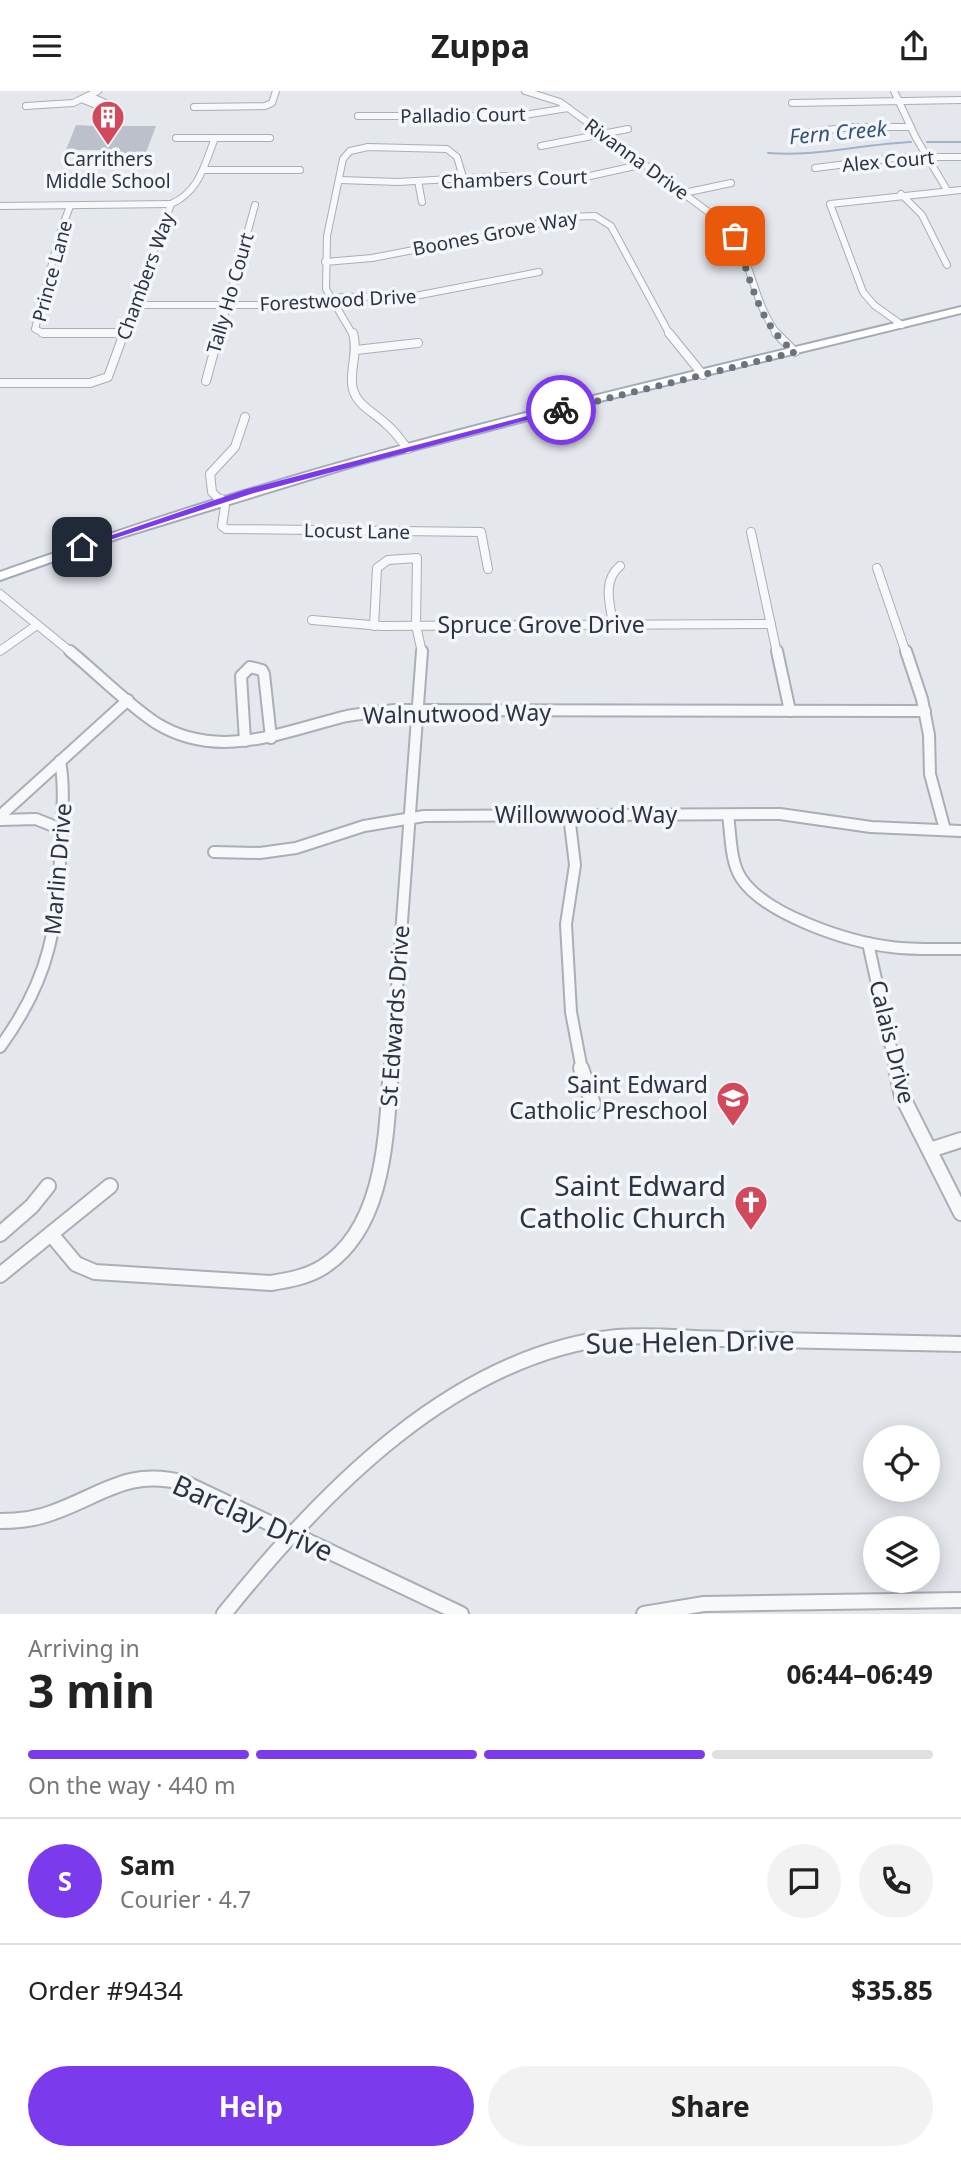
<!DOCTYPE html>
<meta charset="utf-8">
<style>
body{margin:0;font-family:"Noto Sans",sans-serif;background:#f2f2f2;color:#222;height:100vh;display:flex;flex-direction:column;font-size:26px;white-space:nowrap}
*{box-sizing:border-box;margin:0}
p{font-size:23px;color:#767676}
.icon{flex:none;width:38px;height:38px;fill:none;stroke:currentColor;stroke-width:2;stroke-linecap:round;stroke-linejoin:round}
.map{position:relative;height:1523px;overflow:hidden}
.panel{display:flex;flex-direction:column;background:#fff;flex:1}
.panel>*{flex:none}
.tools{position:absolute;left:863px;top:1334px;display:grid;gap:14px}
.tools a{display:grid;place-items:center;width:77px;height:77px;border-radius:50%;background:#fff;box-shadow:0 4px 18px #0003;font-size:35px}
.pin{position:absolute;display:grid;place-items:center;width:60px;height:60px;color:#fff;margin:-30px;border-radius:14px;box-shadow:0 4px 10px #0006}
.courier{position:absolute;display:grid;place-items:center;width:70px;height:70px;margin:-35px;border:5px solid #7c3aed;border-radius:50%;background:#fff;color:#222;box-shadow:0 2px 9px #0007}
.summary em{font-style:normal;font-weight:700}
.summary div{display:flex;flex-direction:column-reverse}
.summary{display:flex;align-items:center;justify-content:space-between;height:119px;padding:0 28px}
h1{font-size:46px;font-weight:700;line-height:52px}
.bar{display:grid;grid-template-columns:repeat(4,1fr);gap:10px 7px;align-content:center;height:84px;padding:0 28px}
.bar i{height:9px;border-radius:5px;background:#e0e0e0}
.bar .active{background:#7c3aed}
.bar p{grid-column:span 4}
.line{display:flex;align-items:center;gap:18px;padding:0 28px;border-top:2px solid #e0e0e0}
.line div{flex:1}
.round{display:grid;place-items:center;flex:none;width:74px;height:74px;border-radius:37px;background:#f2f2f2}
.primary-button{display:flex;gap:14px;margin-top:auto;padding:14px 28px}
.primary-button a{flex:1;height:80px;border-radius:42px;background:#7c3aed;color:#fff;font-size:28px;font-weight:700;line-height:80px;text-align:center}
.primary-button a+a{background:#f2f2f2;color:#222}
header{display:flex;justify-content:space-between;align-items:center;height:91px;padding:0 28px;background:#fff;font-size:32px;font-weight:700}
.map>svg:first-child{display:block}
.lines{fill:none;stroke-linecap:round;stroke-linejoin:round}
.stream{stroke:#9fb4cc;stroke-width:2}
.building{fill:#bbc0ca}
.minor-far3-casing{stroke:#a9aeb7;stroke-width:8}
.minor-far2-casing{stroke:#a9aeb7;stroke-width:10}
.minor-far1-casing{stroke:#a9aeb7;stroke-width:14}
.minor-casing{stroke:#a9aeb7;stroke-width:18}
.major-casing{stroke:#a3abb8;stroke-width:4}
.minor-far3{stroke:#f7f8fa;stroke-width:6}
.minor-far2{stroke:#f7f8fa;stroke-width:8}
.minor-far1{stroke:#f7f8fa;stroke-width:10}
.minor{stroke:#f7f8fa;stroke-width:14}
.major{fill:#fff;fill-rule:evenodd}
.route{fill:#7c3aed}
.done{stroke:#6c737f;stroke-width:7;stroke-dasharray:0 12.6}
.labels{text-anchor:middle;stroke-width:7;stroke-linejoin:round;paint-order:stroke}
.far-street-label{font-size:19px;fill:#2b3445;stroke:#f4f6f9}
.far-poi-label{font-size:19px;fill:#2b3445;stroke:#f4f6f9}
.far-water-label{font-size:21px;font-style:italic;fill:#34527a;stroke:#f4f6f9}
.street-label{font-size:23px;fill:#2b3445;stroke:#f4f6f9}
.poi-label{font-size:23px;fill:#2b3445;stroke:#f4f6f9;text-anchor:end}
.near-poi-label{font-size:28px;fill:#2b3445;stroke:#f4f6f9;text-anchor:end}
.near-street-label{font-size:28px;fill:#2b3445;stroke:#f4f6f9}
</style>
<header><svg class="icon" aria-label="menu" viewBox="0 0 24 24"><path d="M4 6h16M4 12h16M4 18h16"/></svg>Zuppa<svg class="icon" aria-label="share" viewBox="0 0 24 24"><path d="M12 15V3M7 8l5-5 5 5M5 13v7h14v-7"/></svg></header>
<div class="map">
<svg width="961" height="1523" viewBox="0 0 961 1523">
<rect width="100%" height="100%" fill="#e4e7ec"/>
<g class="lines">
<g class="stream">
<path d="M927 51H961"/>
<path d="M768 62C816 66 863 53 911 51"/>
</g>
</g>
<path class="building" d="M76 34 95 35H156L142 72 95 73 105 59H66Z"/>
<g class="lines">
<defs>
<g id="minor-far3">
<path d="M525 0 560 11 726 134C752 165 752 211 778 244"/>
<path d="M894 0 916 47 947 99"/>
<path d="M84 9 96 14 105 12 92 6"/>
<path d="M792 12 961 9"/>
<path d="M26 15 73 12 98 0"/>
<path d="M194 16 265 15 272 12 276 0"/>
<path d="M358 25H518L568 17"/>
<path d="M802 42 851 36H911"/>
<path d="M176 47H270"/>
<path d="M541 55 628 38"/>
<path d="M815 77 903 66H961"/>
<path d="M204 79H300"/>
<path d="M340 89 398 91 504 85 572 89 644 73"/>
<path d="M418 90 422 111"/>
<path d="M684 102 731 92"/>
<path d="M901 103 922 124 947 174"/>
<path d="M0 115 171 113"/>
<path d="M70 115 60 142 35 238 45 243 124 242"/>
<path d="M325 171 372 167 497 143 565 126 595 125 611 135 670 244"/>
<path d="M134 214H282L343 206 415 205 539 181"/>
<path d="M902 234 874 214 863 201 830 113 961 99"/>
<path d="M123 244 171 113C200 100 204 74 215 47"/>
<path d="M219 244 255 114"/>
<path d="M353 244 326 198 327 145 343 68 350 60 368 56 447 58 457 66 463 86"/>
</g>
<g id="minor-far2">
<path d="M43 242H114"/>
<path d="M353 242C358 259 351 274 352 292 353 313 373 320 386 333 395 340 401 350 408 358"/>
<path d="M669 242 703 284"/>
<path d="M776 242 795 261"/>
<path d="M356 259 418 252"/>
<path d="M206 290 219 242"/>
<path d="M0 292H90L108 286 124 242"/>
<path d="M221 408 225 415 222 435 226 438 481 441 488 478"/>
<path d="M220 409 212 401 210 383 235 356 245 326"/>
<path d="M751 441 777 562"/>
<path d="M877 477 906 562"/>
<path d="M0 503 72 562"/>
<path d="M312 529 382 535 771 533"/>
<path d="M613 533C610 513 602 490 620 475"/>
<path d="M374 535 377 477 388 469 417 467 416 534 422 562"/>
<path d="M0 560 37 534"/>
</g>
<g id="minor-far1">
<path d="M70 560C98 583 126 612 156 632 219 671 284 640 347 625 363 622 379 621 395 619L925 620"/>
<path d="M777 560 790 620"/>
<path d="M906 560 922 608 929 644 930 683 945 739"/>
<path d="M245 650 241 585 250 576 262 579 264 583 271 647"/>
<path d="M569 724 575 774 566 833 571 921 582 979"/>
<path d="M728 724C731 744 730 770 741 787 765 824 849 851 891 856 914 859 938 858 961 858"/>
<path d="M0 725 128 609"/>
<path d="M0 729 36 728 61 738"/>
<path d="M214 761 260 762 296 757 364 735 424 725 780 723 871 736 961 740"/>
<path d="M868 852 896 979"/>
<path d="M0 956C52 885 57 835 61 750 62 723 65 697 60 670"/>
<path d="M391 979 422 560"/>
</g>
<g id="minor">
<path d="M581 977 593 1013"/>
<path d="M896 977 902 1005 961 1122"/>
<path d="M930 1059 961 1049"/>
<path d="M0 1143 32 1115 48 1095"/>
<path d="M51 1143 76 1173 95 1181 271 1192C289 1189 307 1186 323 1176 386 1136 386 1042 391 977"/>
<path d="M0 1184 110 1095"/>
<path d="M0 1430C19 1430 37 1428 54 1421 104 1403 128 1377 185 1392L461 1523"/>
<path d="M224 1523C321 1402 454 1263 617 1246 653 1243 692 1248 728 1248 806 1250 883 1251 961 1253"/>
<path d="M644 1523 704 1513 961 1509"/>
</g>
<path id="major" d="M961 216V222L600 310 360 373 122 446 0 489V481C77 454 154 427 231 404 471 330 717 276 961 216Z"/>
</defs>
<use href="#minor-far3" class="minor-far3-casing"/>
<use href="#minor-far2" class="minor-far2-casing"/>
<use href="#minor-far1" class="minor-far1-casing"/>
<use href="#minor" class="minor-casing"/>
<use href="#major" class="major-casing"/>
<use href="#minor-far3" class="minor-far3"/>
<use href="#minor-far2" class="minor-far2"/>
<use href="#minor-far1" class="minor-far1"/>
<use href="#minor" class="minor"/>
<use href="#major" class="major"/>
</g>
<path class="route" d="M558 317 565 319 254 402 85 457 77 456 247 398Z"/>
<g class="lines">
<path class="done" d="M561 319 795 261C757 233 751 187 735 145"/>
</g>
<defs>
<symbol id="building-pin" viewBox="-11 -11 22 30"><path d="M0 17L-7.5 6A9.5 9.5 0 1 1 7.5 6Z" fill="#d1495b" stroke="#f4f6f9"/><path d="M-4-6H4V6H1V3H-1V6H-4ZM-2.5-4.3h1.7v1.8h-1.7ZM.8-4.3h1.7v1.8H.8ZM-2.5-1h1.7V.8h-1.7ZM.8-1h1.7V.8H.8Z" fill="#fff"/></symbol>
<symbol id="school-pin" viewBox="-11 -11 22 30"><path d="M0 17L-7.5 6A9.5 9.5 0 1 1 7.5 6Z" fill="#d1495b" stroke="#f4f6f9"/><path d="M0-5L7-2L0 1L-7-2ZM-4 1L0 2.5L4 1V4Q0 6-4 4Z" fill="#fff"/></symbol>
<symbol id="church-pin" viewBox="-11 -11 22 30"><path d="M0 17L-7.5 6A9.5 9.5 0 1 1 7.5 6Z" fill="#d1495b" stroke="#f4f6f9"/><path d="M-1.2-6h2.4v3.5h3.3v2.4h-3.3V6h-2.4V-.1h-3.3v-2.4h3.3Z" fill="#fff"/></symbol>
</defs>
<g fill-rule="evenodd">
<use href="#building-pin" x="89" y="7" width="38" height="52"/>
<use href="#school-pin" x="714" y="988" width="38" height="52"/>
<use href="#church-pin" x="732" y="1092" width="38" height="52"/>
</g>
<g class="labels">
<g class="far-street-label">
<text transform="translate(463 24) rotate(-1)" y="7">Palladio Court</text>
<text transform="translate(637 68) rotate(36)" y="7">Rivanna Drive</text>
<text transform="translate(888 70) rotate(-5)" y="7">Alex Court</text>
<text transform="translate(514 88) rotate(-2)" y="7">Chambers Court</text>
<text transform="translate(495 142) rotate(-11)" y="7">Boones Grove Way</text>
<text transform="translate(52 180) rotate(-75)" y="7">Prince Lane</text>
<text transform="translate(145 185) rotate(-70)" y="7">Chambers Way</text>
<text transform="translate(230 202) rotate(-74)" y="7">Tally Ho Court</text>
<text transform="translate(338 209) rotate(-3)" y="7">Forestwood Drive</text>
<text transform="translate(357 440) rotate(1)" y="7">Locust Lane</text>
</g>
<g class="far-poi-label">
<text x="108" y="75">Carrithers<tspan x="108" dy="22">Middle School</tspan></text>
</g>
<g class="far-water-label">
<text transform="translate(838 42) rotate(-5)" y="7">Fern Creek</text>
</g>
<g class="street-label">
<text x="541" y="542">Spruce Grove Drive</text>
<text transform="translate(457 623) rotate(-1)" y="8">Walnutwood Way</text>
<text x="586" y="732">Willowwood Way</text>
<text transform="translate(58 778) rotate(-85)" y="8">Marlin Drive</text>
<text transform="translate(395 925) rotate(-86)" y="8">St Edwards Drive</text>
<text transform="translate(892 951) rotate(76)" y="8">Calais Drive</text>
</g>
<g class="poi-label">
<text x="708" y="1002">Saint Edward<tspan x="708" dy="26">Catholic Preschool</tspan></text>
</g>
<g class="near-poi-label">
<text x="726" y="1105">Saint Edward<tspan x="726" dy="32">Catholic Church</tspan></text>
</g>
<g class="near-street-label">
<text transform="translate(690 1251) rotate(-1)" y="10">Sue Helen Drive</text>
<text transform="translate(253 1427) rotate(24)" y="10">Barclay Drive</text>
</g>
</g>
</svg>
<div class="tools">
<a><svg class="icon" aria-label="locate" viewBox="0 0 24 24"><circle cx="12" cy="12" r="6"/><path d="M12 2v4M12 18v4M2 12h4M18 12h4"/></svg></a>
<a><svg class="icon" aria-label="layers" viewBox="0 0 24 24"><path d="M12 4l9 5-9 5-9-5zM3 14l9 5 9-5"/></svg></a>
</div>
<div class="pin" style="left:735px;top:145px;background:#ea580c"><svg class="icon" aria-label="bag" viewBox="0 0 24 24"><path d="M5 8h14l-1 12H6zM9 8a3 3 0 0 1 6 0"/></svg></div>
<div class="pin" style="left:82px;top:456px;background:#1f2937"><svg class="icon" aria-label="home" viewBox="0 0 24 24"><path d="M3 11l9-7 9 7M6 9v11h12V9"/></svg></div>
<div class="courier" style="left:561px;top:319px"><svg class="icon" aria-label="bike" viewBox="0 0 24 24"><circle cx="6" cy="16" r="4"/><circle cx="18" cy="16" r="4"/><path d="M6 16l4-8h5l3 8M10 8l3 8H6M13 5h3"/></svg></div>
</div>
<section class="panel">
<div class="summary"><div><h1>3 min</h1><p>Arriving in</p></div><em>06:44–06:49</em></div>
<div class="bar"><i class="active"></i><i class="active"></i><i class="active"></i><i></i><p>On the way · 440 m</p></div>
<div class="line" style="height:126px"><b class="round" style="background:#7c3aed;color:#fff">S</b><div><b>Sam</b><p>Courier · 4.7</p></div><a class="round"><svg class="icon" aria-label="chat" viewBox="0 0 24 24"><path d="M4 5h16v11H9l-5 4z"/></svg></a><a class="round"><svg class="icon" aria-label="phone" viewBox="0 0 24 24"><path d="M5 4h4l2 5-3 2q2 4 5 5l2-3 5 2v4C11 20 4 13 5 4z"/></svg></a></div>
<div class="line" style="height:91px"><div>Order #9434</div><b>$35.85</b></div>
<div class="primary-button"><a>Help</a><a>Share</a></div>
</section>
